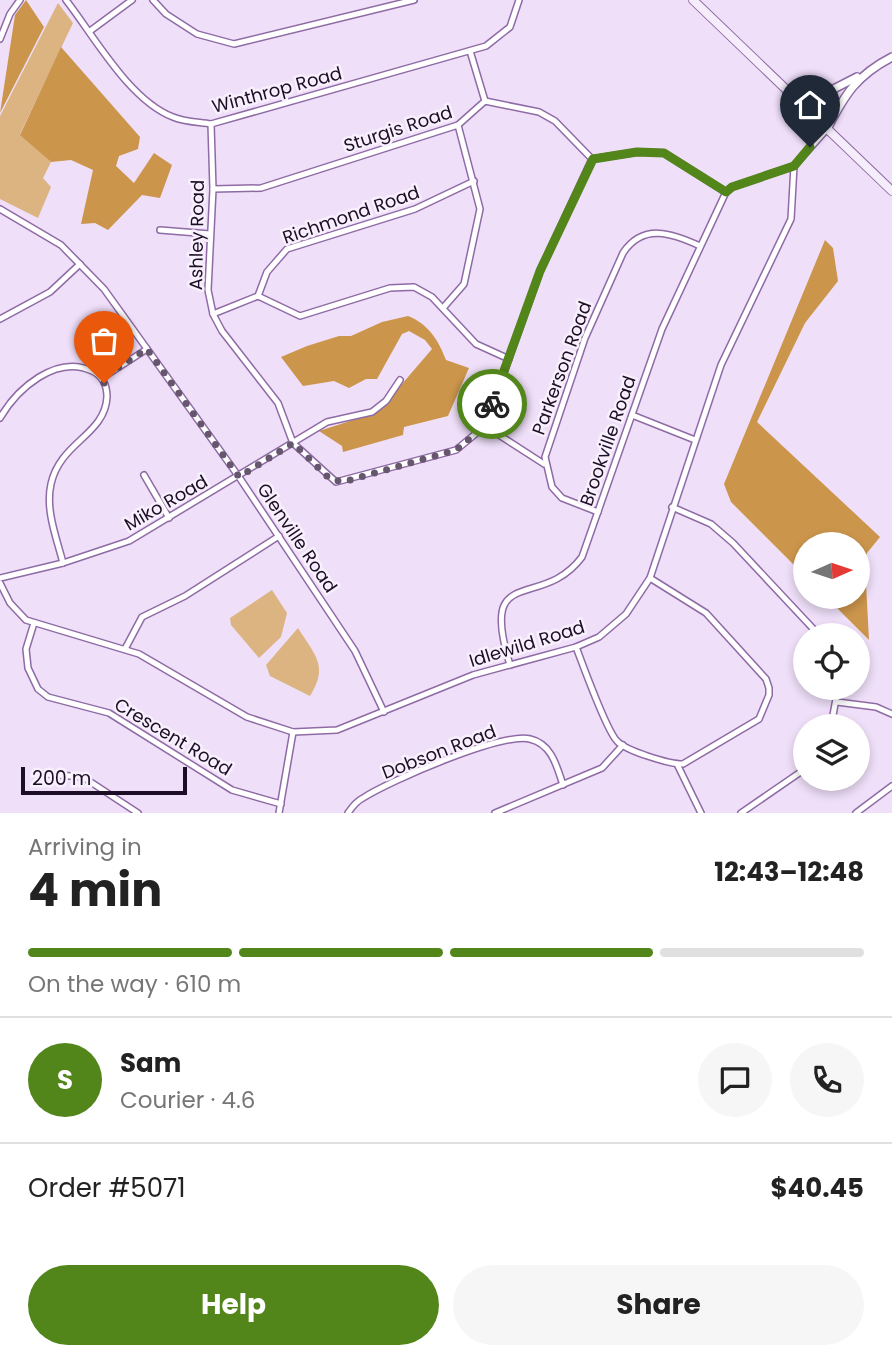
<!DOCTYPE html>
<meta charset="utf-8">
<style>
body{margin:0;font-family:Poppins,sans-serif;background:#f6f6f6;color:#222;height:100vh;display:flex;flex-direction:column;font-size:26px;white-space:nowrap}
*{box-sizing:border-box;margin:0}
p{font-size:23px;color:#767676}
.icon{flex:none;width:38px;height:38px;fill:none;stroke:currentColor;stroke-width:2;stroke-linecap:round;stroke-linejoin:round}
.map{position:relative;height:813px;overflow:hidden}
.side{display:flex;flex-direction:column;background:#fff;flex:1}
.side>*{flex:none}
.needle{width:46px;rotate:87deg}
.buttons{position:absolute;left:793px;top:532px;display:grid;gap:14px}
.buttons a{display:grid;place-items:center;width:77px;height:77px;border-radius:50%;background:#fff;box-shadow:0 4px 10px #0003;font-size:35px}
.scale{position:absolute;left:21px;bottom:18px;width:166px;box-sizing:border-box;padding-left:7px;border:4px solid #1c0e24;border-top:0;font-size:19px;line-height:24px;white-space:nowrap;color:#1c0e24;-webkit-text-stroke:5px #f8f0fd;paint-order:stroke}
.pin{position:absolute;display:grid;place-items:center;width:60px;height:60px;color:#fff;margin:-72px -30px;border-radius:50% 50% 50% 0;rotate:-45deg;box-shadow:0 0 7px #0007}
.pin .icon{rotate:45deg}
.courier{position:absolute;display:grid;place-items:center;width:70px;height:70px;margin:-35px;border:5px solid #52851a;border-radius:50%;background:#fff;color:#222;box-shadow:0 2px 9px #0007}
.head em{font-style:normal;font-weight:700}
.head div{display:flex;flex-direction:column-reverse}
.head{display:flex;align-items:center;justify-content:space-between;height:119px;padding:0 28px}
h1{font-size:46px;font-weight:700;line-height:52px}
.bar{display:grid;grid-template-columns:repeat(4,1fr);gap:10px 7px;align-content:center;height:84px;padding:0 28px}
.bar i{height:9px;border-radius:5px;background:#e0e0e0}
.bar .active{background:#52851a}
.bar p{grid-column:span 4}
.line{display:flex;align-items:center;gap:18px;padding:0 28px;border-top:2px solid #e0e0e0}
.line div{flex:1}
.round{display:grid;place-items:center;flex:none;width:74px;height:74px;border-radius:37px;background:#f6f6f6}
.action{display:flex;gap:14px;margin-top:auto;padding:14px 28px}
.action a{flex:1;height:80px;border-radius:42px;background:#52851a;color:#fff;font-size:28px;font-weight:700;line-height:80px;text-align:center}
.action a+a{background:#f6f6f6;color:#222}
.map>svg:first-child{display:block}
.green{fill:#dcb482}
.forest{fill:#cb954b}
.lines{fill:none;stroke-linecap:round;stroke-linejoin:round}
.minor-casing{stroke:#8f6ba5;stroke-width:8}
.tertiary-casing{stroke:#8f6ba5;stroke-width:10}
.secondary-casing{stroke:#8f6ba5;stroke-width:10}
.minor{stroke:#fff;stroke-width:5}
.tertiary{stroke:#fff;stroke-width:7}
.secondary{stroke:#f5edfb;stroke-width:8}
.done{stroke:#66576f;stroke-width:7;stroke-dasharray:0 12.6}
.route{stroke:#52851a;stroke-width:9}
.labels{text-anchor:middle;stroke-width:5;stroke-linejoin:round;paint-order:stroke}
.street-label{font-size:18px;fill:#1c0e24;stroke:#f8f0fd}
</style>
<div class="map">
<svg width="892" height="813" viewBox="0 0 892 813">
<rect width="100%" height="100%" fill="#efdff9"/>
<g class="green">
<path d="M58 3 73 23 20 134 51 162 43 178 51 187 38 218 0 199V116Z"/>
<path d="M272 590 287 613 281 637 259 658 231 625 230 618Z"/>
<path d="M298 628C315 655 329 666 310 696L270 676 266 665Z"/>
</g>
<g class="forest">
<path d="M26 0 44 27 0 113 15 15Z"/>
<path d="M61 47 140 137 138 149 119 156 116 166 134 183 154 153 172 165 160 198 142 195 108 230 95 223 81 224 93 170 71 160 51 162 20 135Z"/>
<path d="M825 240 833 248 838 281 805 323 757 422 880 537 867 553 865 565 869 640 826 597H858V544H805V576L731 502 724 484Z"/>
<path d="M408 316C428 324 438 339 446 360L469 368 448 416 404 427 403 435 343 452 342 446 319 431 378 412 432 349 425 340 409 331 402 334 377 379H366L349 388 334 381 303 386 281 357 307 346 339 336H351L382 322Z"/>
</g>
<g class="lines">
<defs>
<g id="minor">
<path d="M66 0C94 36 129 100 173 117 184 122 199 122 211 124L486 46 510 27 519 0"/>
<path d="M153 0 166 14 197 34 234 44 414 0"/>
<path d="M90 31 132 0"/>
<path d="M0 39 10 14 20 0"/>
<path d="M470 51 485 101"/>
<path d="M485 101 539 112 555 121 592 159"/>
<path d="M211 124 213 189 208 290 213 314 222 331 278 403 293 443 336 482 456 450 485 426 540 271 592 159"/>
<path d="M592 159 637 152 664 153 726 192"/>
<path d="M213 189 261 188 458 125 485 101"/>
<path d="M0 209 61 245 104 289 239 477 355 651 384 712"/>
<path d="M160 230 210 234"/>
<path d="M258 296 300 316 390 288 414 287 432 297 476 344 509 359"/>
<path d="M258 296 267 272 287 249 415 209 474 181"/>
<path d="M443 308 464 284 480 209 458 125"/>
<path d="M213 314 258 296"/>
<path d="M0 319 50 292 80 264"/>
<path d="M102 378 147 349"/>
<path d="M632 415 695 440"/>
<path d="M0 418C17 389 56 354 92 371 103 376 107 386 107 397 105 435 60 442 51 484 45 510 57 539 63 563"/>
<path d="M485 426 544 464"/>
<path d="M144 475 169 518"/>
<path d="M672 507 711 524 733 543 819 635"/>
<path d="M598 512 562 498 552 487 545 457 585 338 623 253C643 223 672 233 700 246"/>
<path d="M0 578 63 563 129 541 327 422 372 412 386 401 400 380"/>
<path d="M0 583 10 603 26 620 139 654 247 717 293 732 337 730 473 675 576 647 599 637 626 614 650 578 721 365 791 219 794 166"/>
<path d="M34 623 26 649 28 668 38 689 48 697 109 713 232 790 281 804"/>
<path d="M576 647C583 665 606 730 617 741 626 751 669 764 683 764L759 719 769 695V688L766 679 706 613 650 578"/>
<path d="M125 649 142 617 185 596 279 536"/>
<path d="M510 665C478 561 541 612 582 557L662 329 726 192 732 187 794 166 827 129"/>
<path d="M837 702 876 707 892 714"/>
<path d="M831 726 838 688"/>
<path d="M677 764 701 813"/>
<path d="M45 774 83 777 138 813"/>
<path d="M279 813 293 732"/>
<path d="M348 813C352 807 357 801 363 798 389 781 502 732 530 739 552 744 557 767 563 785"/>
<path d="M495 813 602 768 623 745"/>
<path d="M741 813 805 769"/>
<path d="M856 813 892 786"/>
</g>
<g id="tertiary">
<path d="M792 94 809 99 816 98 857 77"/>
<path d="M827 129C845 94 857 75 892 57"/>
</g>
<path id="secondary" d="M693 0 892 191"/>
</defs>
<use href="#minor" class="minor-casing"/>
<use href="#tertiary" class="tertiary-casing"/>
<use href="#secondary" class="secondary-casing"/>
<use href="#minor" class="minor"/>
<use href="#tertiary" class="tertiary"/>
<use href="#secondary" class="secondary"/>
</g>
<g class="lines">
<path class="done" d="M104 383 102 378 147 349 239 477 293 443 330 479 343 482 456 450 485 426 492 404"/>
<path class="route" d="M492 404 540 271 593 159 637 152 664 153 726 192 732 187 794 166 810 147"/>
</g>
<g class="labels">
<g class="street-label">
<text transform="translate(277 90) rotate(-15)" y="6">Winthrop Road</text>
<text transform="translate(398 129) rotate(-18)" y="6">Sturgis Road</text>
<text transform="translate(351 215) rotate(-19)" y="6">Richmond Road</text>
<text transform="translate(197 235) rotate(-89)" y="6">Ashley Road</text>
<text transform="translate(562 368) rotate(-70)" y="6">Parkerson Road</text>
<text transform="translate(608 441) rotate(-71)" y="6">Brookville Road</text>
<text transform="translate(166 503) rotate(-30)" y="6">Miko Road</text>
<text transform="translate(297 538) rotate(56)" y="6">Glenville Road</text>
<text transform="translate(527 644) rotate(-17)" y="6">Idlewild Road</text>
<text transform="translate(173 737) rotate(31)" y="6">Crescent Road</text>
<text transform="translate(439 752) rotate(-21)" y="6">Dobson Road</text>
</g>
</g>
</svg>
<div class="buttons">
<a><svg class="needle" viewBox="-14 -14 28 28"><path d="M0-13l5 13h-10z" fill="#e53935"/><path d="M0 13l5-13h-10z" fill="#767676"/></svg></a>
<a><svg class="icon" aria-label="locate" viewBox="0 0 24 24"><circle cx="12" cy="12" r="6"/><path d="M12 2v4M12 18v4M2 12h4M18 12h4"/></svg></a>
<a><svg class="icon" aria-label="layers" viewBox="0 0 24 24"><path d="M12 4l9 5-9 5-9-5zM3 14l9 5 9-5"/></svg></a>
</div>
<div class="scale">200 m</div>
<div class="pin" style="left:104px;top:383px;background:#ea580c"><svg class="icon" aria-label="bag" viewBox="0 0 24 24"><path d="M5 8h14l-1 12H6zM9 8a3 3 0 0 1 6 0"/></svg></div>
<div class="pin" style="left:810px;top:147px;background:#1f2937"><svg class="icon" aria-label="home" viewBox="0 0 24 24"><path d="M3 11l9-7 9 7M6 9v11h12V9"/></svg></div>
<div class="courier" style="left:492px;top:404px"><svg class="icon" aria-label="bike" viewBox="0 0 24 24"><circle cx="6" cy="16" r="4"/><circle cx="18" cy="16" r="4"/><path d="M6 16l4-8h5l3 8M10 8l3 8H6M13 5h3"/></svg></div>
</div>
<section class="side">
<div class="head"><div><h1>4 min</h1><p>Arriving in</p></div><em>12:43–12:48</em></div>
<div class="bar"><i class="active"></i><i class="active"></i><i class="active"></i><i></i><p>On the way · 610 m</p></div>
<div class="line" style="height:126px"><b class="round" style="background:#52851a;color:#fff">S</b><div><b>Sam</b><p>Courier · 4.6</p></div><a class="round"><svg class="icon" aria-label="chat" viewBox="0 0 24 24"><path d="M4 5h16v11H9l-5 4z"/></svg></a><a class="round"><svg class="icon" aria-label="phone" viewBox="0 0 24 24"><path d="M5 4h4l2 5-3 2q2 4 5 5l2-3 5 2v4C11 20 4 13 5 4z"/></svg></a></div>
<div class="line" style="height:91px"><div>Order #5071</div><b>$40.45</b></div>
<div class="action"><a>Help</a><a>Share</a></div>
</section>
